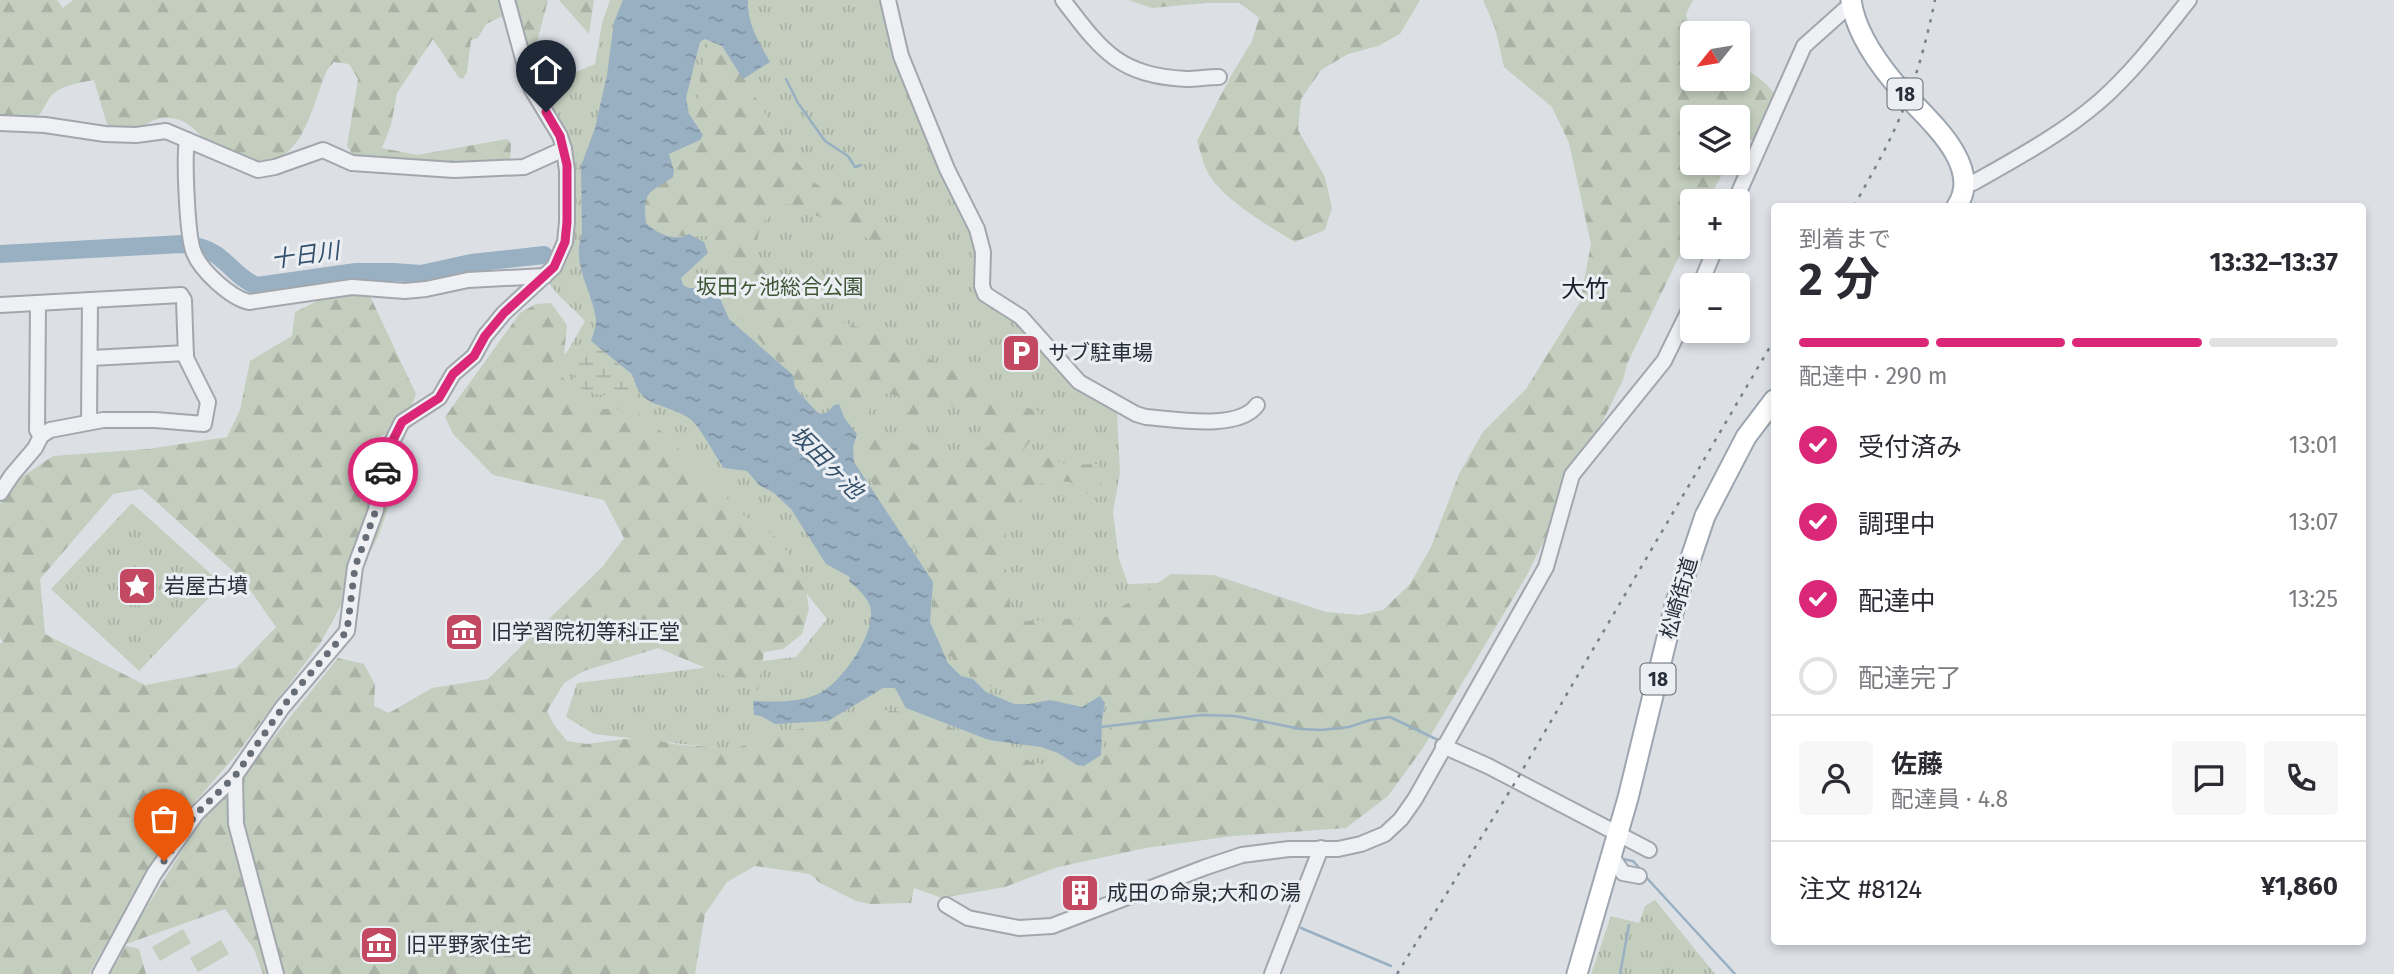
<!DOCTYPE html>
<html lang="ja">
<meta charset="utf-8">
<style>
body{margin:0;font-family:"Fira Sans","Noto Sans JP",sans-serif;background:#f7f7f7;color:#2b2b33;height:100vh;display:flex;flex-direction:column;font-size:26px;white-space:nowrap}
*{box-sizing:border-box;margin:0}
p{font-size:23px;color:#7c7c81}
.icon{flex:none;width:38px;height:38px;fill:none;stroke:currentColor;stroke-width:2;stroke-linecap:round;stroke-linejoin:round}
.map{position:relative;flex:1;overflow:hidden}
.side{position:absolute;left:1771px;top:203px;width:595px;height:742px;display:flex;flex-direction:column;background:#fff;border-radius:7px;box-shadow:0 4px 10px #0003}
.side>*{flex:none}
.needle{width:46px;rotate:240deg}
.tools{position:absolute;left:1680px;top:21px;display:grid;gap:14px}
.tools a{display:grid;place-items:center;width:70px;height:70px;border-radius:7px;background:#fff;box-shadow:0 4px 10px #0003;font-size:35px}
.pin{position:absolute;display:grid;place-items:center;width:60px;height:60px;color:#fff;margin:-72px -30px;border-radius:50% 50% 50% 0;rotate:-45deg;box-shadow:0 0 7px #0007}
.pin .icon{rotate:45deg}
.courier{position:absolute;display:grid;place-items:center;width:70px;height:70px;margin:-35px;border:5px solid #db2777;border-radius:50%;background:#fff;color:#222;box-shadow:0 2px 9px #0007}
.headline em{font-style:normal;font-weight:700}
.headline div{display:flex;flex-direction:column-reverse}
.headline{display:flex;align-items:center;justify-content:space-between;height:119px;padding:0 28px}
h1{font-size:46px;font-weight:700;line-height:52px}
.bar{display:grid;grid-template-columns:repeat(4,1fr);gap:10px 7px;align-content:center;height:84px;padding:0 28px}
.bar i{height:9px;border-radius:5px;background:#e1e1e2}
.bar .on{background:#db2777}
.bar p{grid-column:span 4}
.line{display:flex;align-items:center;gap:18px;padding:0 28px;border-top:2px solid #e1e1e2}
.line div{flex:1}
.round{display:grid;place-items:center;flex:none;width:74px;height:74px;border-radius:7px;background:#f7f7f7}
ol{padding:0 28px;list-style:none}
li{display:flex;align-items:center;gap:21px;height:77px}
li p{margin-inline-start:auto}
li .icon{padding:7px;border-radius:50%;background:#db2777;color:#fff;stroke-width:4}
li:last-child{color:#7c7c81}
li i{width:38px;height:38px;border:4px solid #e1e1e2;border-radius:50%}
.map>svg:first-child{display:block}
.grass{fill:url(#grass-tufts)}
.forest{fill:url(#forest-firs);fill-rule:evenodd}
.wetland{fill:url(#wetland-marsh)}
.garden{fill:#c3cebe}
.water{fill:url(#water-ripples)}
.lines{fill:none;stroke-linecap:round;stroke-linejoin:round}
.stream{stroke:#99b0c3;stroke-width:2.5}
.river{stroke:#99b0c3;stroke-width:18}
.minor-casing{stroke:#a2a7ae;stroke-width:18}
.major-casing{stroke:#9ca5b0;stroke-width:23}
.minor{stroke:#eef0f4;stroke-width:14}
.major{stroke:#fff;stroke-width:19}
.rail{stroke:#77808d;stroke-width:2.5;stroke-dasharray:3.5 7;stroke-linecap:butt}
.done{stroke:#666d76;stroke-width:7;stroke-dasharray:0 12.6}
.route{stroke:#db2777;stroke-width:9}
.labels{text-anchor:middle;stroke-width:6;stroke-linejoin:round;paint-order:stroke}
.shield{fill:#ebeff3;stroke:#626972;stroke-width:2}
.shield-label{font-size:19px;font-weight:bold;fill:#272f3a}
.park-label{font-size:21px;fill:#3d5535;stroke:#ebeff3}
.poi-label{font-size:21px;fill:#272f3a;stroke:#ebeff3;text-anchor:start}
.street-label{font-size:21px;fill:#272f3a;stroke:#ebeff3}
.water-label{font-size:23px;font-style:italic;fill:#34506b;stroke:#ebeff3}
.quarter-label{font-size:24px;fill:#19202b;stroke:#ebeff3}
</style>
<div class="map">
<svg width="2394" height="974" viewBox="0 0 2394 974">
<defs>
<pattern id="grass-tufts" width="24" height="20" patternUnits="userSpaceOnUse" patternTransform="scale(1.75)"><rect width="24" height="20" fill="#c3cebe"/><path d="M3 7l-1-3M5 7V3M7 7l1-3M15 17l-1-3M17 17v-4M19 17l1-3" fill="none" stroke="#a8b1a4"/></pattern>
<pattern id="forest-firs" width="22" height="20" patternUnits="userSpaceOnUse" patternTransform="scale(1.75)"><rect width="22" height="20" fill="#c3cebe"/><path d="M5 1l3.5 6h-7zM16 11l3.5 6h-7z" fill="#a8b1a4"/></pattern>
<pattern id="wetland-marsh" width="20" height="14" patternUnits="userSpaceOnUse" patternTransform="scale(1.75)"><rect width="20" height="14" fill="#c3cebe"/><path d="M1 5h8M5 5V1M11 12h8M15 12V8" fill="none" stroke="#a8b1a4"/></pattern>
<pattern id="water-ripples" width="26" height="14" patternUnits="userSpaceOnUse" patternTransform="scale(1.75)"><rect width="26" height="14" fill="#99b0c3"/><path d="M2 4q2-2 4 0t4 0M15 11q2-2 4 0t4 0" fill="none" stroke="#7d909f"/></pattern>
</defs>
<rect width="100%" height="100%" fill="#dce0e5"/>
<g class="grass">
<path d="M610 0H883L973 229 978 258 977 284 1117 411 1120 473 1113 512 1119 559 1128 584 1190 582 1288 608 1082 789 594 734 566 717 577 683 796 657 827 619 750 523 523 384 567 352 585 321C573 308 558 297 548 282L560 270 572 183 535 89 595 64 602 23Z"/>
<path d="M132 503 222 584 139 671 51 589Z"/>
<path d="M1655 900 1715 974H1591L1611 916 1639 923 1645 906Z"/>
</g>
<g class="forest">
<path d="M0 0H57L63 8 73 0H548L537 42 529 49 511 39 503 16 486 24 478 38 471 40 467 72 463 79 459 78 433 39 397 93 391 125 382 148 417 155 507 139 511 143 510 162 455 166 356 159 347 146 358 79 349 64 334 62 327 70C308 116 300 183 234 153 225 149 213 145 205 139 192 129 189 120 170 118 156 116 147 125 135 129 127 131 116 128 108 128L94 80C80 83 65 84 53 94 46 100 42 117 33 119 24 122 10 120 0 119Z"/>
<path d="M559 0H594L589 34Z"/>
<path d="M1128 0H1420L1400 34 1378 46 1348 54 1321 70 1301 99 1298 130 1325 177 1332 208 1325 230 1295 242C1269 226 1223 200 1208 173 1203 164 1201 152 1197 141L1232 74 1252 41 1259 18 1240 3H1205L1152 8Z"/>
<path d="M1483 0H1693L1686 14 1692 39V79H1738V66C1756 74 1769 84 1780 102L1769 128 1738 149V117H1692V163H1728L1708 201H1692V230L1627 364 1623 380 1527 575 1423 748 1388 796 1346 828 1233 836 1146 848 1058 867 1005 887 942 898 914 888 911 903 870 904 856 901 820 883 810 874 755 866 727 882 705 914 695 974H263L254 949 225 909 123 945 197 827 245 773 338 658 364 664 375 685 374 706 389 713 432 688 488 679 603 566 624 538 604 500 493 475 453 434 445 417 520 313 536 304 551 303 567 325 562 376 583 410 632 408 662 432 742 514 780 540 805 582 809 609 802 634 783 649 764 652 758 690 658 648 584 671 564 683 547 711 554 725 567 741 587 744 642 737 673 744 734 749 780 733 839 721 876 709 910 713 1013 751 1029 761 1082 775 1110 748 1109 702 1048 706 978 682 938 644 933 615 934 578 860 464 858 448 861 435 877 431 941 454 974 453 989 446 994 437 992 426 986 416 975 408 949 406 935 407 916 415 908 414 897 396 888 393 877 396 871 404 868 416 856 417 848 401 842 397 829 405 817 406 742 320 716 281 708 236H661L632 221 660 134 697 103 706 37 724 45 784 145 811 180 840 201 859 202C873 217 877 236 897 244 861 242 827 220 796 205L786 204 770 213 760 227 757 241 759 255 766 267 795 286 831 319 901 340 933 361 977 370 987 390 1011 403 1038 411 1040 428 1022 452 1024 459 1050 458 1068 465 1099 464 1103 496 1094 498 1070 482 1046 480 1009 510 1004 552 1012 622 1107 617 1171 574 1214 575 1326 612 1360 615 1383 610 1410 584 1431 547 1459 474 1483 432 1526 389 1580 302 1591 244 1569 143 1552 107 1504 67 1495 28Z"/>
<path d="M362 279 416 394 406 422 372 441 396 486 378 537 321 642 236 755 181 818 135 892 89 974H0V644L3 642 0 638V504L13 483 53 456 148 449 227 437 240 410 250 361 292 336 295 312ZM142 489 243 580 276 627 236 668 145 685 45 634 40 579 113 494Z"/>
<path d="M126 946 139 949 146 974H110Z"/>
</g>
<path class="wetland" d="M591 341 633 375 635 388 644 399C626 395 567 401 573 370 574 361 586 349 591 341Z"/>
<g class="garden">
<path d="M183 929 191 943 160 961 152 947Z"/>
<path d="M221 940 229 954 198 972 190 958Z"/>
</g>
<path class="water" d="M623 0H748C747 24 759 42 770 62L743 79 722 46 705 39 700 42 686 98 689 114 703 135 700 140 669 154 674 171 673 177C650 193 642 190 646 223 657 234 675 242 689 234L704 242 708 253 681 278 683 285C694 293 704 282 716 289L729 319 793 375 795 388 817 412 821 414 828 412 834 405 839 404 845 419 857 434 853 447 854 462 933 582 930 622 948 663 961 676 973 679 986 692 1014 704H1029L1050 700 1082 707 1100 696 1105 703 1102 719 1101 755 1084 766 1077 765 1058 753 1041 747 989 740 906 708 895 688H883L828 721 775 724 761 716 754 715 753 701C776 702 801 703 822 692 843 680 878 631 870 606 867 597 857 588 849 581L850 577 826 564 791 509 774 493 759 485 747 471 724 468C715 456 700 426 690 419 667 402 639 410 633 375L591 341C593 334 597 325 596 319 592 291 571 263 582 235L581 166 595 128 607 75 614 22Z"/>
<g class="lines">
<g class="stream">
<path d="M786 79 798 103 825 141 848 156 855 167 861 165"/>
<path d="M1101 727 1201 715 1235 716 1301 729 1321 730 1349 727 1370 720 1390 717 1438 740"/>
<path d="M1622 859 1633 861 1641 870"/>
<path d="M1645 876 1735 974"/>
<path d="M1301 928 1391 966"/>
<path d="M1620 974 1629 925"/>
</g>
<path class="river" d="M0 254 182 244C194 246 205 247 215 254 230 264 240 280 257 286L356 272H393L421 274 471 263 544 255"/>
<defs>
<g id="minor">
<path d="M888 0 901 56 947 169 977 229 983 252 982 286 985 294 1021 317 1079 382 1136 414 1146 417C1174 419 1239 431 1257 405"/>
<path d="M1063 0C1102 51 1118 75 1186 79 1197 79 1208 77 1219 77"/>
<path d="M0 123 45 125 105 134 136 135 166 131 258 170 275 167 323 150 352 163 454 170 524 167 564 149"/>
<path d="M187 140C184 158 187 238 194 253 201 271 231 298 249 302L352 287 405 291 426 289 468 280 545 276"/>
<path d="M1964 184 1973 183C2017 158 2062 134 2100 101 2134 71 2161 35 2189 0"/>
<path d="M1735 201 1804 46 1851 4"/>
<path d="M1700 285 1716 247"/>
<path d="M38 303 37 430 41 436"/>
<path d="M0 305 181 295 184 300 186 358 208 402 204 424 155 420H103L50 430 41 436 35 448 12 475 0 493"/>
<path d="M91 358 186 353"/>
<path d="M89 422 90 300"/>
<path d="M1443 746 1488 766 1649 850"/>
<path d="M235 776 236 824 276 974"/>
<path d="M1611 855 1623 873 1639 876"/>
<path d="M946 905 968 918 1019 928 1052 926 1206 867 1242 855 1289 849H1338L1361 844 1385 834 1401 819 1415 799 1546 567 1572 475 1664 361 1692 304"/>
<path d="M100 974 154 874 196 814 235 776 282 708 347 631 355 567 376 510 380 481 391 444 402 422 439 398 453 374 474 356 485 336 504 313 554 267 565 242 567 222V171L564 149 560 136 531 88 507 0"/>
<path d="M1272 974 1321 848"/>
</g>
<g id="major">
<path d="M1851 0C1855 30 1874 58 1893 81 1918 112 1986 162 1957 206"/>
<path d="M1577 974 1628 798 1675 605 1705 516 1746 437 1774 400"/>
</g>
</defs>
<use href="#minor" class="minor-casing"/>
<use href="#major" class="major-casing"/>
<use href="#minor" class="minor"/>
<use href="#major" class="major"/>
<g class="rail">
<path d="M1854 206C1869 179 1884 153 1897 124 1915 84 1926 43 1935 0"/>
<path d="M1397 974 1516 781 1774 340"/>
</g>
</g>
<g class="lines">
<path class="done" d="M164 861 196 814 235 776 290 697 347 631 355 567 376 510 383 472"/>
<path class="route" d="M383 472 391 444 402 422 439 398 453 374 474 356 485 336 504 313 554 267 565 242 567 222V165L560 136 546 112"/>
</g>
<defs>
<symbol id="parking-square" viewBox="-11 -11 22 22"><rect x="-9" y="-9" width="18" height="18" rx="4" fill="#c34861" stroke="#ebeff3"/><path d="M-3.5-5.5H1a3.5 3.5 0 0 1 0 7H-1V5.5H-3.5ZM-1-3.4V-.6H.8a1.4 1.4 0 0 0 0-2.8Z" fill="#fff"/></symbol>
<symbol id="sight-square" viewBox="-11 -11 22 22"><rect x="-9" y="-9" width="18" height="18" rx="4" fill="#c34861" stroke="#ebeff3"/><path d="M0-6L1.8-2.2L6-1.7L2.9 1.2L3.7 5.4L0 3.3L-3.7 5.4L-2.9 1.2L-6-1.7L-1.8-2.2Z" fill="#fff"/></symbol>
<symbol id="museum-square" viewBox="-11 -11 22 22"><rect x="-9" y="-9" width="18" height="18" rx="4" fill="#c34861" stroke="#ebeff3"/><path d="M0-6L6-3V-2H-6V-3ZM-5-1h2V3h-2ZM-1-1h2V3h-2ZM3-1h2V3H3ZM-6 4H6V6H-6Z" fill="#fff"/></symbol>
<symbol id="building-square" viewBox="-11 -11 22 22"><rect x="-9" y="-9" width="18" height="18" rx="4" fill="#c34861" stroke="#ebeff3"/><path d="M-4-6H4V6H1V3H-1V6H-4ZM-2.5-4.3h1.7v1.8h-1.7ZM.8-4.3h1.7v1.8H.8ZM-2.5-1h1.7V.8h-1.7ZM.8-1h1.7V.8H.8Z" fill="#fff"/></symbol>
</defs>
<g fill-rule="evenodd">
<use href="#parking-square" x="999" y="331" width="44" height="44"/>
<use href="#sight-square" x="115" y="564" width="44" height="44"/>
<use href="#museum-square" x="442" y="610" width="44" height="44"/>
<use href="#building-square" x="1058" y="871" width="44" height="44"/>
<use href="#museum-square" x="357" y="923" width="44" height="44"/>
</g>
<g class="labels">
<g class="shield">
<rect x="1887.5" y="78.5" width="35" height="31" rx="5"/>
<rect x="1640.5" y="663.5" width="35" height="31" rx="5"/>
</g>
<g class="shield-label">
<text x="1905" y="101">18</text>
<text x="1658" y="686">18</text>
</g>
<g class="park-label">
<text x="780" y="294">坂田ヶ池総合公園</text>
</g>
<g class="poi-label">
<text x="1048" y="360">サブ駐車場</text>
<text x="164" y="593">岩屋古墳</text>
<text x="491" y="639">旧学習院初等科正堂</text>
<text x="1107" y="900">成田の命泉;大和の湯</text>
<text x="406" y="952">旧平野家住宅</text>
</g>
<g class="street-label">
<text transform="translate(1679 598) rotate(-74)" y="7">松崎街道</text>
</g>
<g class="water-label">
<text transform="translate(305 255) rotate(-8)" y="8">十日川</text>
<text transform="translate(827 462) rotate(45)" y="8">坂田ヶ池</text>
</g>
<g class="quarter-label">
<text x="1585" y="297">大竹</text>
</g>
</g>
</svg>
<div class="tools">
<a><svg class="needle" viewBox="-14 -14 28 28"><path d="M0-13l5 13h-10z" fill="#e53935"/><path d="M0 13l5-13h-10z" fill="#7c7c81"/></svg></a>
<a><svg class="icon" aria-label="layers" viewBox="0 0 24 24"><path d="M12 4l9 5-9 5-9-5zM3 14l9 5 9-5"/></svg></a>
<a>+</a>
<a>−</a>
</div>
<div class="pin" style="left:164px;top:861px;background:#ea580c"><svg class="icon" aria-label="bag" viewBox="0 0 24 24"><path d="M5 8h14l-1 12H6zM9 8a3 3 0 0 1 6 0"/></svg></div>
<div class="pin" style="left:546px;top:112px;background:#1f2937"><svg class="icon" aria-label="home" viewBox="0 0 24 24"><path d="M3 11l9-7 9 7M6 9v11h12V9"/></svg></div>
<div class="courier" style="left:383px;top:472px"><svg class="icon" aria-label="car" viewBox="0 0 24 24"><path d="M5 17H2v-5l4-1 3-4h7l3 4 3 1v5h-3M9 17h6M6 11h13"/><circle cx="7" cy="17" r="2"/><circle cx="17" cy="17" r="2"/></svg></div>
<section class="side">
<div class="headline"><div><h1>2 分</h1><p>到着まで</p></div><em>13:32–13:37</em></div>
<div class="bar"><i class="on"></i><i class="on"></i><i class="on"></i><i></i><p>配達中 · 290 m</p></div>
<ol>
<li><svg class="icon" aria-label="check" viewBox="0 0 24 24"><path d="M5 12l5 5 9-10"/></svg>受付済み<p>13:01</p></li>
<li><svg class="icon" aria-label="check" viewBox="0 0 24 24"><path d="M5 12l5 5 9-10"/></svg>調理中<p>13:07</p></li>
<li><svg class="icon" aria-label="check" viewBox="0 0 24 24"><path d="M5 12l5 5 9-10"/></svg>配達中<p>13:25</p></li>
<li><i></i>配達完了</li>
</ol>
<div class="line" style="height:126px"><a class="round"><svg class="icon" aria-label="person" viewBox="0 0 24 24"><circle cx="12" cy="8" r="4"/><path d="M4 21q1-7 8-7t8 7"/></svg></a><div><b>佐藤</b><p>配達員 · 4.8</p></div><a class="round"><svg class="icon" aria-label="chat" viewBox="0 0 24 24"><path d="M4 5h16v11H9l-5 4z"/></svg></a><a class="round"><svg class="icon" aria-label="phone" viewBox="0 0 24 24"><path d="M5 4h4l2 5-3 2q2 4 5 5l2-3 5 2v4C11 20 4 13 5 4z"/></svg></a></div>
<div class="line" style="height:91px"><div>注文 #8124</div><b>¥1,860</b></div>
</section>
</div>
